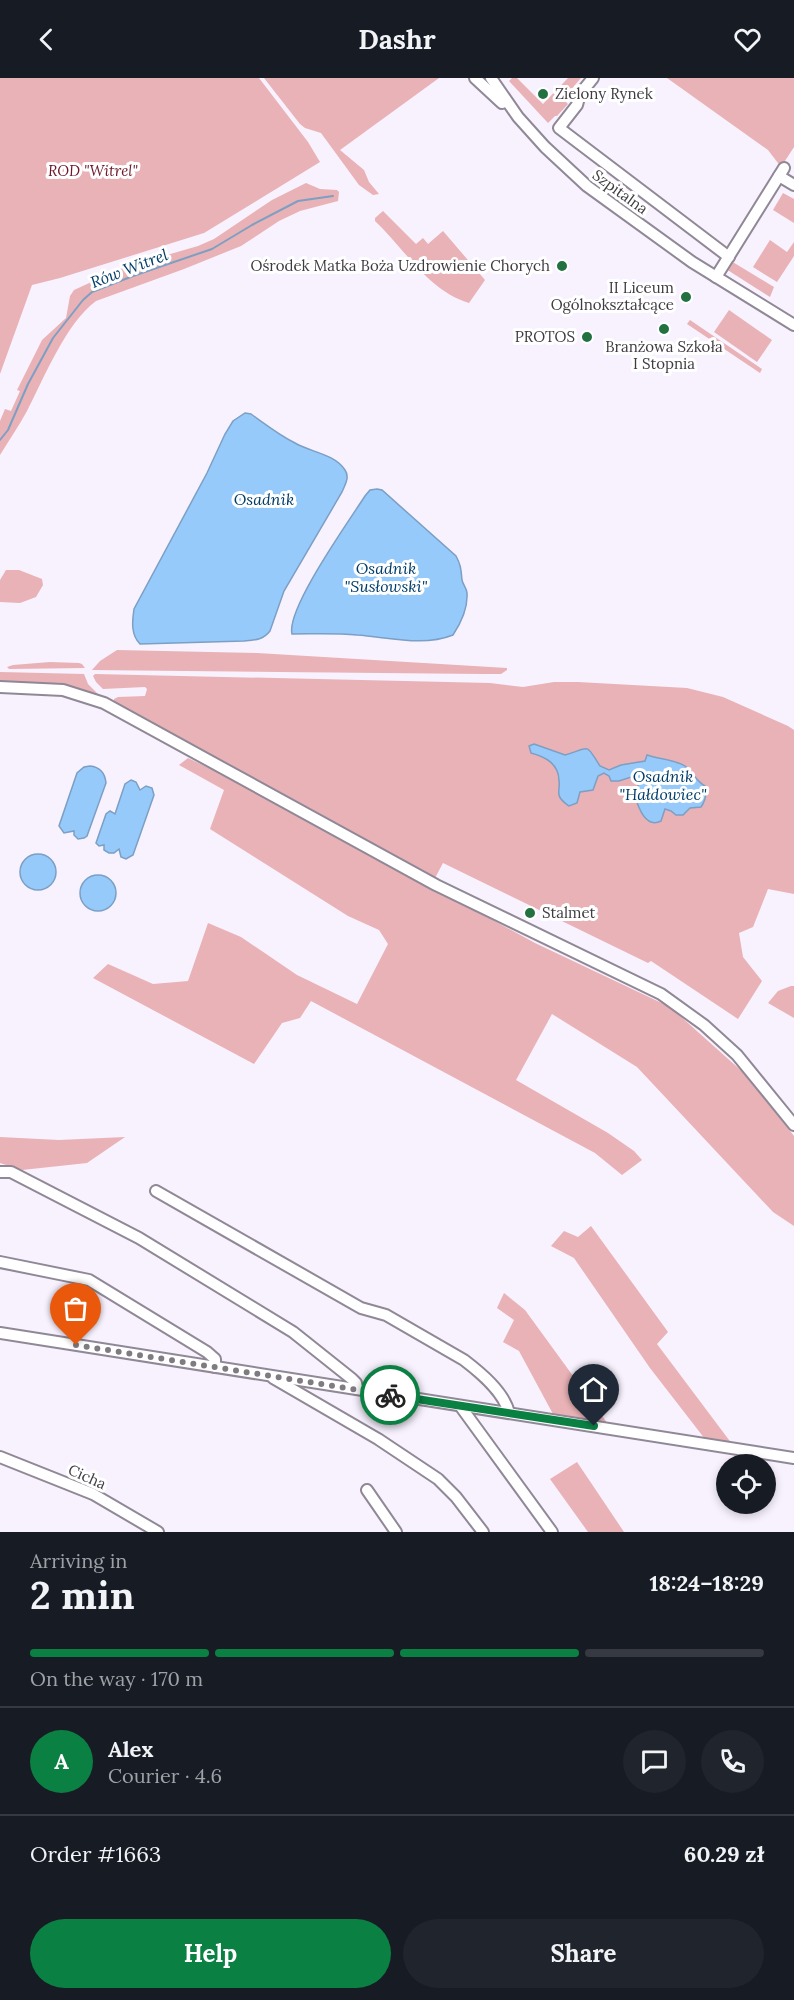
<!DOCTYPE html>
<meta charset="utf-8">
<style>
body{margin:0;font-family:Lora,serif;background:#20242c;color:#f1f3f6;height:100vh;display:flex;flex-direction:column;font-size:22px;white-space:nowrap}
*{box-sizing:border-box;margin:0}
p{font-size:20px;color:#9ea1a6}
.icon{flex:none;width:33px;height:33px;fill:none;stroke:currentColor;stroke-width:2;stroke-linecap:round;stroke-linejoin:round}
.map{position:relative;height:1454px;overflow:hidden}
.drawer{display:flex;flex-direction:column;background:#171b24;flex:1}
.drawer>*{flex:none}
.tools{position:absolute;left:716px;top:1376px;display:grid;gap:12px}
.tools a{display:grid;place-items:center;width:60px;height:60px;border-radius:50%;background:#171b24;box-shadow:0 3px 9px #0003;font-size:30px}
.pin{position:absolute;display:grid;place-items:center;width:51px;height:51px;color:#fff;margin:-62px -26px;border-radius:50% 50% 50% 0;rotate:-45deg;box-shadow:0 0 6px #0007}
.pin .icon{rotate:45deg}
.courier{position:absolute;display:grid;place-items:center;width:60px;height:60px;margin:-30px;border:4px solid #0b8043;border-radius:50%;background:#fff;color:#222;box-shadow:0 2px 8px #0007}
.headline em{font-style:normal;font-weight:800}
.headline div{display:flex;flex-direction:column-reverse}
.headline{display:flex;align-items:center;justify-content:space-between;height:102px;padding:0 30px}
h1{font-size:39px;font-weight:800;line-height:45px}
.bar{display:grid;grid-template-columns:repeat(4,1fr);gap:9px 6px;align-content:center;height:72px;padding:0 30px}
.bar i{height:8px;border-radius:4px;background:#363941}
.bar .on{background:#0b8043}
.bar p{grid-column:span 4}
.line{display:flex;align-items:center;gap:15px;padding:0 30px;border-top:2px solid #363941}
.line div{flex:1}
.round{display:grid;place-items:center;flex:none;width:63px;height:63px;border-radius:32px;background:#20242c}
.primary-button{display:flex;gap:12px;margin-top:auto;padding:12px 30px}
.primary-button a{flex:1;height:69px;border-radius:36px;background:#0b8043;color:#fff;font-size:24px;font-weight:800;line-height:69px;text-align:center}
.primary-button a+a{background:#20242c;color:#f1f3f6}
header{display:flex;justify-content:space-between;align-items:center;height:78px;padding:0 30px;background:#171b24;font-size:27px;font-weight:800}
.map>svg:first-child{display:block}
.green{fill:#e9b2b6}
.water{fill:#96cafb;stroke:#7c9fc3;stroke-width:1.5}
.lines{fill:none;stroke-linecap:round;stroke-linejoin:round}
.stream{stroke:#7c9fc3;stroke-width:2}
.minor-casing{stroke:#908896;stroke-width:14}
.minor{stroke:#fff;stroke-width:10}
.done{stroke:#807b83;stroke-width:6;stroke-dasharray:0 10.8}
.route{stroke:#0b8043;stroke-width:8}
.poi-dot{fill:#237141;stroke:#fff;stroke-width:2}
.labels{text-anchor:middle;stroke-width:6;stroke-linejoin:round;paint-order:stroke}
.poi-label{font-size:15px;fill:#3f3b41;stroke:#fff;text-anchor:end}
.park-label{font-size:15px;font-style:italic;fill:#6d182a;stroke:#fff}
.street-label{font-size:15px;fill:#3f3b41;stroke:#fff}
.water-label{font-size:16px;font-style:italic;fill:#003c68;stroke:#fff}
</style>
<header><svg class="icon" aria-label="back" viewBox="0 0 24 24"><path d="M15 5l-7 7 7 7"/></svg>Dashr<svg class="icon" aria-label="heart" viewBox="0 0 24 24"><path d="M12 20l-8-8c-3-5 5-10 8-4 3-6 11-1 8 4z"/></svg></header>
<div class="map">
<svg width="794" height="1454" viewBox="0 0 794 1454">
<rect width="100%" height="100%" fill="#f8f1fe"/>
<g class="green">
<path d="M0 0H259L308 64 320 84 204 155 60 200 32 207 0 296Z"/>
<path d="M264 0H439L340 72 364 92 369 104 379 116 373 117 359 107 321 55 305 50 300 46Z"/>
<path d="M512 0H517L543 26 568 0H581L563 21 568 26 557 38H555L548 45 509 3Z"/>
<path d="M667 0H794V69L781 89 768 72Z"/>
<path d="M306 105 320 111 337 112 339 114 338 123 300 133 279 143 241 168 184 191 96 223C66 245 44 300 27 333 19 348 9 362 0 377V343L5 331 11 333 20 313 17 312 42 262 66 240 70 218 74 212 122 190 198 168 214 161 272 122Z"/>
<path d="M783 115 794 121V145L773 132Z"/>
<path d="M383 133 416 166 423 160 428 166 443 153 485 202 469 225C427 212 405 171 375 143V140Z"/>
<path d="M770 162 787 174 794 164V178L777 204 753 189Z"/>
<path d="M731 183 774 209 770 219 726 191Z"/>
<path d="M729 232 772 262 757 284 714 254Z"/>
<path d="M690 242 762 291 760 295 687 246Z"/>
<path d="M6 492H19L42 501 43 507 36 519 20 525 0 524V502Z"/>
<path d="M117 572 257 575 507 590V592L501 596H483L92 592 100 583Z"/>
<path d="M50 584 79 585 82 586 85 590 9 591 7 589 13 587Z"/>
<path d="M0 594 84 596 88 606 99 617 0 606Z"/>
<path d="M95 596 490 605 523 609 554 604H578L687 610 723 619 788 648 794 652V816L768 811 753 849 739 855 743 879 762 903 738 941 651 883 648 885 443 785 434 802 114 626V621L118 619 145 618 147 611 145 609 103 611 96 604 93 598Z"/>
<path d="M188 680 236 703 535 865 670 929 745 996 794 1058V1148L773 1134 637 989 552 936 516 1002 608 1055 634 1073 642 1082 622 1097 595 1075 311 923 300 940 282 945 254 986 93 900 108 886 153 906 188 903 208 845 241 859 297 897 357 926 388 866 379 852 348 838 210 751 224 712 179 687Z"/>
<path d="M791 908H794V940L768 925 778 913Z"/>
<path d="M0 1059 59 1062 125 1059 87 1085 22 1092 0 1085Z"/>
<path d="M591 1148 668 1254 657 1266 732 1366 705 1361 650 1290 574 1180 551 1168 564 1153 578 1159Z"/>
<path d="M504 1215 525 1232 608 1346 553 1336 519 1273 503 1264 514 1242 497 1230Z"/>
<path d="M577 1384 624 1454H588L550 1401Z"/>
</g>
<g class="water">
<path d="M245 335 251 336C265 346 279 357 295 365 310 374 335 376 345 392 350 399 345 407 342 414L284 513 270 553C263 562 255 562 244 563L140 566C131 557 132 544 134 531L207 395 225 356 233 343Z"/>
<path d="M377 411 382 412 456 478C461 487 461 492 462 502 463 507 467 511 467 515 468 531 461 545 453 557 423 569 388 559 357 557 336 555 314 556 292 556 286 531 349 443 365 418L370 412Z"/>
<path d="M534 666 565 677C592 669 585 665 600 688L609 692 621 687 645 683 647 677C658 681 676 682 685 688 693 694 696 703 705 708 707 716 706 722 701 729L690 730 683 737H676L671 733 665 731 661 743C645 751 638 728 634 716L638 711V705L631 699 619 703H611L609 698 604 695 598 698 593 712 580 714 577 725 569 728C565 725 560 722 559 717 558 713 560 708 559 703 559 686 546 679 531 675L529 668Z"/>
<path d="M90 688C100 689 105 695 106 705L87 758 84 760 78 761 74 757V753L64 755 59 748 77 695 84 689Z"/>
<path d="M131 702 136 704 140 712 146 708 152 710 154 717 133 777 126 781 121 779 119 771 114 775H109L104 772V767L99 768 96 765 106 736 110 733 115 736 125 706Z"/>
<circle cx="38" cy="794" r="18"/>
<circle cx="98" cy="815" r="18"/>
</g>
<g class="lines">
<path class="stream" d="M0 362 8 352 28 306 53 260 83 222 92 214 133 198 212 171 252 147 298 123 333 118"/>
<defs>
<g id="minor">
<path d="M475 0 502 25"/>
<path d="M491 0 518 39 545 69 587 108 692 184 794 247"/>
<path d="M593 0 580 16 577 27 559 50 729 179"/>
<path d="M779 98 794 107"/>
<path d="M716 199 784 90"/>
<path d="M0 609 63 612 104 625 436 807 661 916 704 947 737 977 794 1047"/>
<path d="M0 1094H11L139 1160 293 1254 352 1301 356 1305 357 1311"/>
<path d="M156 1113 361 1230 386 1237 464 1282C481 1295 504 1314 509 1335"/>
<path d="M0 1184 89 1202 207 1274 215 1281V1289"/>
<path d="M0 1255 794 1380"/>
<path d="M273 1300 378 1361 438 1401 456 1419 483 1454"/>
<path d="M461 1329 552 1454"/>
<path d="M0 1379 93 1416 158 1454"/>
<path d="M367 1412 396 1454"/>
</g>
</defs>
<use href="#minor" class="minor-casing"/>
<use href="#minor" class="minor"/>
</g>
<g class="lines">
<path class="done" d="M76 1267 390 1317"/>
<path class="route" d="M390 1317 594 1348"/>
</g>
<g class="poi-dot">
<circle cx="543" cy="16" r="6"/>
<circle cx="562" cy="188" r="6"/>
<circle cx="686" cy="219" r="6"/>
<circle cx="664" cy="251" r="6"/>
<circle cx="587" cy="259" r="6"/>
<circle cx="530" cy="835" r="6"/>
</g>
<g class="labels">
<g class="poi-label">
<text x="555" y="21" text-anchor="start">Zielony Rynek</text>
<text x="550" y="193">Ośrodek Matka Boża Uzdrowienie Chorych</text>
<text x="674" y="215">II Liceum<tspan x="674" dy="17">Ogólnokształcące</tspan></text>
<text x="575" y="264">PROTOS</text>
<text x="664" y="274" text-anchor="middle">Branżowa Szkoła<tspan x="664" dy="17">I Stopnia</tspan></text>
<text x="542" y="840" text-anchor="start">Stalmet</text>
</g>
<g class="park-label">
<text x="93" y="98">ROD "Witrel"</text>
</g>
<g class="street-label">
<text transform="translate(620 114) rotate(36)" y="5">Szpitalna</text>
<text transform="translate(87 1399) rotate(24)" y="5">Cicha</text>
</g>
<g class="water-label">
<text transform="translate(129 190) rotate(-21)" y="6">Rów Witrel</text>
<text x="264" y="427">Osadnik</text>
<text x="386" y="496">Osadnik<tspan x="386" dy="18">"Susłowski"</tspan></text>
<text x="663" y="704">Osadnik<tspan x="663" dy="18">"Hałdowiec"</tspan></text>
</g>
</g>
</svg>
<div class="tools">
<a><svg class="icon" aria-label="locate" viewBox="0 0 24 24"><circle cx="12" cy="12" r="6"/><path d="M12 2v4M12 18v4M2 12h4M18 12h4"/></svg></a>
</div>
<div class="pin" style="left:76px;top:1267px;background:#ea580c"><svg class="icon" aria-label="bag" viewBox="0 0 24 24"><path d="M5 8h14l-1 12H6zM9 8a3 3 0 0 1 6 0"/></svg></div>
<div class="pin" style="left:594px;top:1348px;background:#1f2937"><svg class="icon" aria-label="home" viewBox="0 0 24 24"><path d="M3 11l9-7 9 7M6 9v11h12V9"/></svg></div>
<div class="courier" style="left:390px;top:1317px"><svg class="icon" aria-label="bike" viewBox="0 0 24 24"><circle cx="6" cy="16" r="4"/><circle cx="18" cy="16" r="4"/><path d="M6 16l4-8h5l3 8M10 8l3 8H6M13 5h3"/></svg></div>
</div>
<section class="drawer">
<div class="headline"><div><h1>2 min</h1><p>Arriving in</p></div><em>18:24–18:29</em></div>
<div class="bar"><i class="on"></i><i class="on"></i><i class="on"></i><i></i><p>On the way · 170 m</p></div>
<div class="line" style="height:108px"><b class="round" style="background:#0b8043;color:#fff">A</b><div><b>Alex</b><p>Courier · 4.6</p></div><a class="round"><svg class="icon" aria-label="chat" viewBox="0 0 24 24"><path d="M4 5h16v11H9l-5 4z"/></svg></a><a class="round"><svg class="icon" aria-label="phone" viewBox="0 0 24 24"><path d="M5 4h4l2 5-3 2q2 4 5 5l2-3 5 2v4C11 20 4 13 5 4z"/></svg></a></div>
<div class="line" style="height:78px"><div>Order #1663</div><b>60.29 zł</b></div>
<div class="primary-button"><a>Help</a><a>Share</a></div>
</section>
